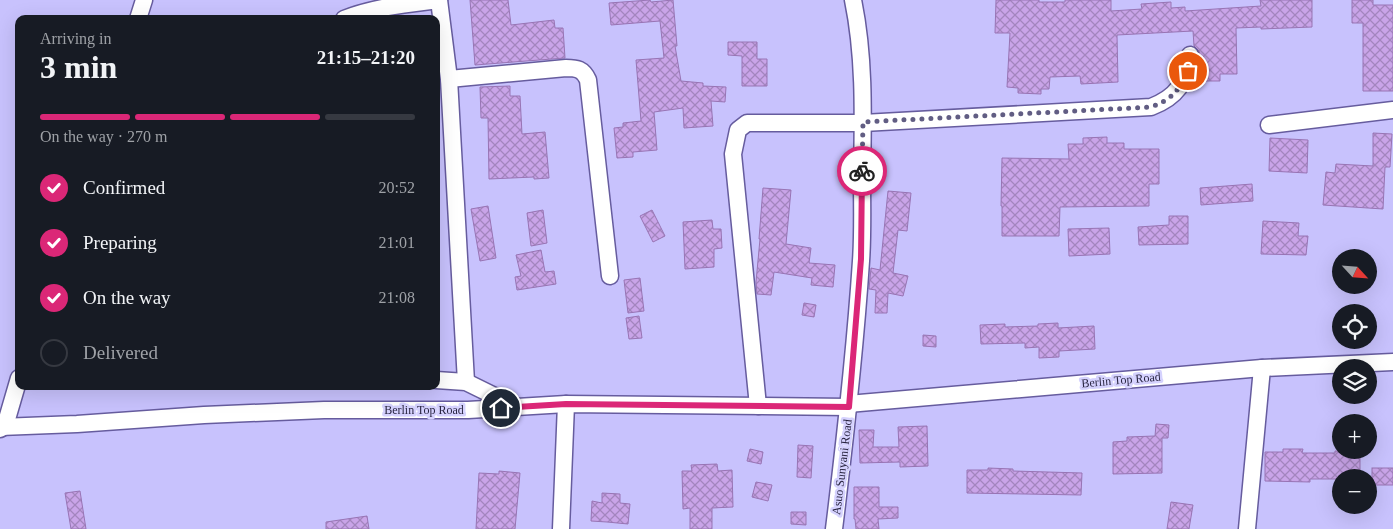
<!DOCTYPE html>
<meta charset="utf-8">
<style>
body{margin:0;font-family:Georgia,serif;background:#242831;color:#f1f3f6;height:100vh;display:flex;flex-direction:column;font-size:19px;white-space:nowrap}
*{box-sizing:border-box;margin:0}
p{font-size:16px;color:#9ea1a6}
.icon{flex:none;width:28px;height:28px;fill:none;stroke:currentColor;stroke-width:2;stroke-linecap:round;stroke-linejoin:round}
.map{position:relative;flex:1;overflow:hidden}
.sheet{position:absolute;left:15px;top:15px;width:425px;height:375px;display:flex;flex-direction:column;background:#171b24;border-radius:10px;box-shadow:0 5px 20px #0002}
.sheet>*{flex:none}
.needle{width:32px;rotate:116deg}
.buttons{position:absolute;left:1332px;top:249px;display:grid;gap:10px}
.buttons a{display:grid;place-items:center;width:45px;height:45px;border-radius:50%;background:#171b24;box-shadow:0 5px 20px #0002;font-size:25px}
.pin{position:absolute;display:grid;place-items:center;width:42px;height:42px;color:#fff;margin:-21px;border:2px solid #fff;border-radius:50%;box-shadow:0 1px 5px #0007}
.courier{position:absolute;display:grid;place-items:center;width:50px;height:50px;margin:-25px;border:4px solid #db2777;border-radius:50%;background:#fff;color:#222;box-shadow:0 1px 6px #0007}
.overview em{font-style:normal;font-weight:800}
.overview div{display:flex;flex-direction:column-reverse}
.overview{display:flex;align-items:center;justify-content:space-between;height:85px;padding:0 25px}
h1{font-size:32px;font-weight:800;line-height:38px}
.bar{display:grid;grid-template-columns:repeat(4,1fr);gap:8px 5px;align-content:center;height:60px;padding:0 25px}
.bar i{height:6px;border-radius:4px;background:#363941}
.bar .on{background:#db2777}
.bar p{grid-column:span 4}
ol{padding:0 25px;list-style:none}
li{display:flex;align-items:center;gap:15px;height:55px}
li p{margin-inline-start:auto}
li .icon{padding:5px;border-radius:50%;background:#db2777;color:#fff;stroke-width:4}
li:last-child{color:#9ea1a6}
li i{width:28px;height:28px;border:2px solid #363941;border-radius:50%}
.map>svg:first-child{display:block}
.building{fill:url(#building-cross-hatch);stroke:#9874b4}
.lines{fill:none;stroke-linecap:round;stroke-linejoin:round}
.minor-casing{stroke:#665c9e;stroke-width:19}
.minor{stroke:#fff;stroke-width:16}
.done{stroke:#615d83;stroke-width:5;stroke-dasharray:0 9}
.route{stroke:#db2777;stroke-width:6}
.labels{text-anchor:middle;stroke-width:5;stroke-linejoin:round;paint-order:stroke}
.street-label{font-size:12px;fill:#2a2642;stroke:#d5d2fe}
</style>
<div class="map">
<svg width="1393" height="529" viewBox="0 0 1393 529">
<defs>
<pattern id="building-cross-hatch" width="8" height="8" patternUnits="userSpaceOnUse" patternTransform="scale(1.25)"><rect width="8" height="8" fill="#c9a4e8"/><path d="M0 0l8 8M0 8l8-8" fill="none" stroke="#a385be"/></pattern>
</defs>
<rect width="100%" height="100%" fill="#c8c2fd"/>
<g class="building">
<path d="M470 0H508L511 25 554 20 555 28H563L565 58 475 65Z"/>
<path d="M650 0 651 2 673 0 677 46H675L681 81 703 83V86L726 87 725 102 711 101 713 126 684 128 683 108 654 112 657 150 633 152V157L617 158 614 128 623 127V123L641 121 636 60 664 58 660 21 611 25 609 3Z"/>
<path d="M996 0H1039V2H1065V0H1111V11L1142 9 1141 4 1171 2V8L1185 7V11L1261 6 1260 0H1312V27L1261 29V27L1236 28 1237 74H1220V81H1203V74L1196 75 1200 56 1199 51 1194 46 1193 31 1117 35 1118 82 1081 84 1080 76 1050 77 1049 89H1041V94L1018 93V88L1007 87 1010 33H995Z"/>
<path d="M1352 0H1373V5H1393V91H1363V23H1352Z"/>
<path d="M728 42H757V59H767V86H742V56L728 55Z"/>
<path d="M510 86V96H520L522 134 545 132 549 178 534 179V177L489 179 488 118H481L480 87Z"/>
<path d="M1373 133 1392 134 1390 167H1385L1383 209 1323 205 1326 172 1335 173 1336 164 1373 166Z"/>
<path d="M1107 137V143H1124V149H1159V184H1149V206L1060 207 1059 236H1002V206H1001L1002 158 1069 159 1068 144H1083V138Z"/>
<path d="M1270 138 1308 140 1307 173 1269 171Z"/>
<path d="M1252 184 1253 201 1201 205 1200 188Z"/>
<path d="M763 188 791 190 786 244 811 248 809 263 835 265 833 287 811 285 812 278 774 272 771 295 757 294 756 282 760 239H759Z"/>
<path d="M888 191 911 193 907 231 898 230 893 273 908 276 903 296 888 293 887 313H875L876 290 869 289 871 268 880 270Z"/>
<path d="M488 206 496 258 480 261 471 209Z"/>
<path d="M543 210 547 243 531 246 527 213Z"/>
<path d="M652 210 665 236 653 242 640 216Z"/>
<path d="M1169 216H1188V244L1139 245 1138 227 1169 225Z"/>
<path d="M712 220 713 229H721L722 248 714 249V267L685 269 683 222Z"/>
<path d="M1263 221 1299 223 1298 236H1308L1306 255 1261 254Z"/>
<path d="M1109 228 1110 254 1069 256 1068 229Z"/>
<path d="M541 250 545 272 554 271 556 284 517 290 515 277 521 276 516 255Z"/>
<path d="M640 278 644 311 628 313 624 280Z"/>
<path d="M804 303 816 305 814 317 802 315Z"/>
<path d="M639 316 642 338 629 339 626 318Z"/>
<path d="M1058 323V328L1094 326 1095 349 1059 351V357L1039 358V347L1025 348V343L981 344 980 325 1005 324V327L1038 326V324Z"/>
<path d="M923 335 936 336V347L923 346Z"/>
<path d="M1156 424 1169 425 1168 438H1162V473L1113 474V442L1127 441V437L1155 436Z"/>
<path d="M927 426 928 466 900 467V462L860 463 859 430H874L873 447H899L898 427Z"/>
<path d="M798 445 813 446 811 478 797 477Z"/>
<path d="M750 449 763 452 761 464 747 461Z"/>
<path d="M1283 449H1303L1302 453H1335V451L1360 452V478H1341V479H1310V482L1265 481V452H1283Z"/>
<path d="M717 464 718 471 732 470 733 507 712 508V529H690V508L683 509 682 471H692L691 465Z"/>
<path d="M988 468 1013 469V471L1082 473 1081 495 967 493V470H988Z"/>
<rect x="1372" y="468" width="21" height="17"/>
<path d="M499 471 520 473 515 529H476L479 473 499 474Z"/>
<path d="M756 482 772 485 768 501 752 497Z"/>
<path d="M854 487H879V507H898V518L878 519 879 529H856L855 519H854Z"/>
<path d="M80 491 86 529H71L65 493Z"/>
<path d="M602 493 620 494V503L630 504 628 524 607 522 591 521 592 501 602 503Z"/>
<path d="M1171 502 1193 505 1189 529H1167Z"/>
<path d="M791 512H806V525L791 524Z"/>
<path d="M367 516 369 529H326V522Z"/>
</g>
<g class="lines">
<defs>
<g id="minor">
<path d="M439 0 449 79 466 382"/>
<path d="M138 19 144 0"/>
<path d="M344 19C374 7 407 4 439 0"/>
<path d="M449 79 566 68C577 68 583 69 588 80L610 276"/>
<path d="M1269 125 1393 110"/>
<path d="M436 380 466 382 515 406"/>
<path d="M848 404 1262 368 1393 362"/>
<path d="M758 406 733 154 738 130 747 123H863L1151 107C1177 97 1186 83 1190 55"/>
<path d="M0 427 77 424 204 415 324 410H468L566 404 849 407"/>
<path d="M0 429 5 426 19 378"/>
<path d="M561 529 566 404"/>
<path d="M834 529C845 440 855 351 861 261 863 233 862 205 862 178 863 118 865 58 853 0"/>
<path d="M1247 529 1262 368"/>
</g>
</defs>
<use href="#minor" class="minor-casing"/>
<use href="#minor" class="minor"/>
</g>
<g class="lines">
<path class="done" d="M862 171 863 122 1151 107C1171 100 1179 91 1188 71"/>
<path class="route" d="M501 408 566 404 849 407 861 259 862 171"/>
</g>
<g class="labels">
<g class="street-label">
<text transform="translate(1121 380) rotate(-5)" y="4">Berlin Top Road</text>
<text x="424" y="414">Berlin Top Road</text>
<text transform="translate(842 467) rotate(-83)" y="4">Asuo Sunyani Road</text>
</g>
</g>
</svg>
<div class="buttons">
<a><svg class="needle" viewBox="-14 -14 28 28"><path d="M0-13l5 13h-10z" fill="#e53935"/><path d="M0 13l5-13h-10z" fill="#9ea1a6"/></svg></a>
<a><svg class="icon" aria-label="locate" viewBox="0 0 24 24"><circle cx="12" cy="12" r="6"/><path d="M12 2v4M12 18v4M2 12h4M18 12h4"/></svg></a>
<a><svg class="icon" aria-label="layers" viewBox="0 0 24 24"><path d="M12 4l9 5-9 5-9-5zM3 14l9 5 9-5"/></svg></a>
<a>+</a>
<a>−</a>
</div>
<div class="pin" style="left:1188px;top:71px;background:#ea580c"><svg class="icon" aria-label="bag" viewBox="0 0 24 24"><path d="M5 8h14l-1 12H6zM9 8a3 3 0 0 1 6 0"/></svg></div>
<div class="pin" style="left:501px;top:408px;background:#1f2937"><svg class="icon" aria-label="home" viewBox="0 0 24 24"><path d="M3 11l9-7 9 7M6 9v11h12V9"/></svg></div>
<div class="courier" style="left:862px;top:171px"><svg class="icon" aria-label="bike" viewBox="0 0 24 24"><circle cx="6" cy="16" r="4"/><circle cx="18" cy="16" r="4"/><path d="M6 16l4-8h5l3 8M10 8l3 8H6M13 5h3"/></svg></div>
<section class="sheet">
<div class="overview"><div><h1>3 min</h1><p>Arriving in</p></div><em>21:15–21:20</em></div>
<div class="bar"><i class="on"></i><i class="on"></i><i class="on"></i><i></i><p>On the way · 270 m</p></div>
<ol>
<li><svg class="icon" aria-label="check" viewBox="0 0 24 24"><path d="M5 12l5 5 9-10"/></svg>Confirmed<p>20:52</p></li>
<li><svg class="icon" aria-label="check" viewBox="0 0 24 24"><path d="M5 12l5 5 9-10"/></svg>Preparing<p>21:01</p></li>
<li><svg class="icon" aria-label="check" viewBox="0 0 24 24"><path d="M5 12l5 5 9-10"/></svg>On the way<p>21:08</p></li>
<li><i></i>Delivered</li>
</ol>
</section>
</div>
